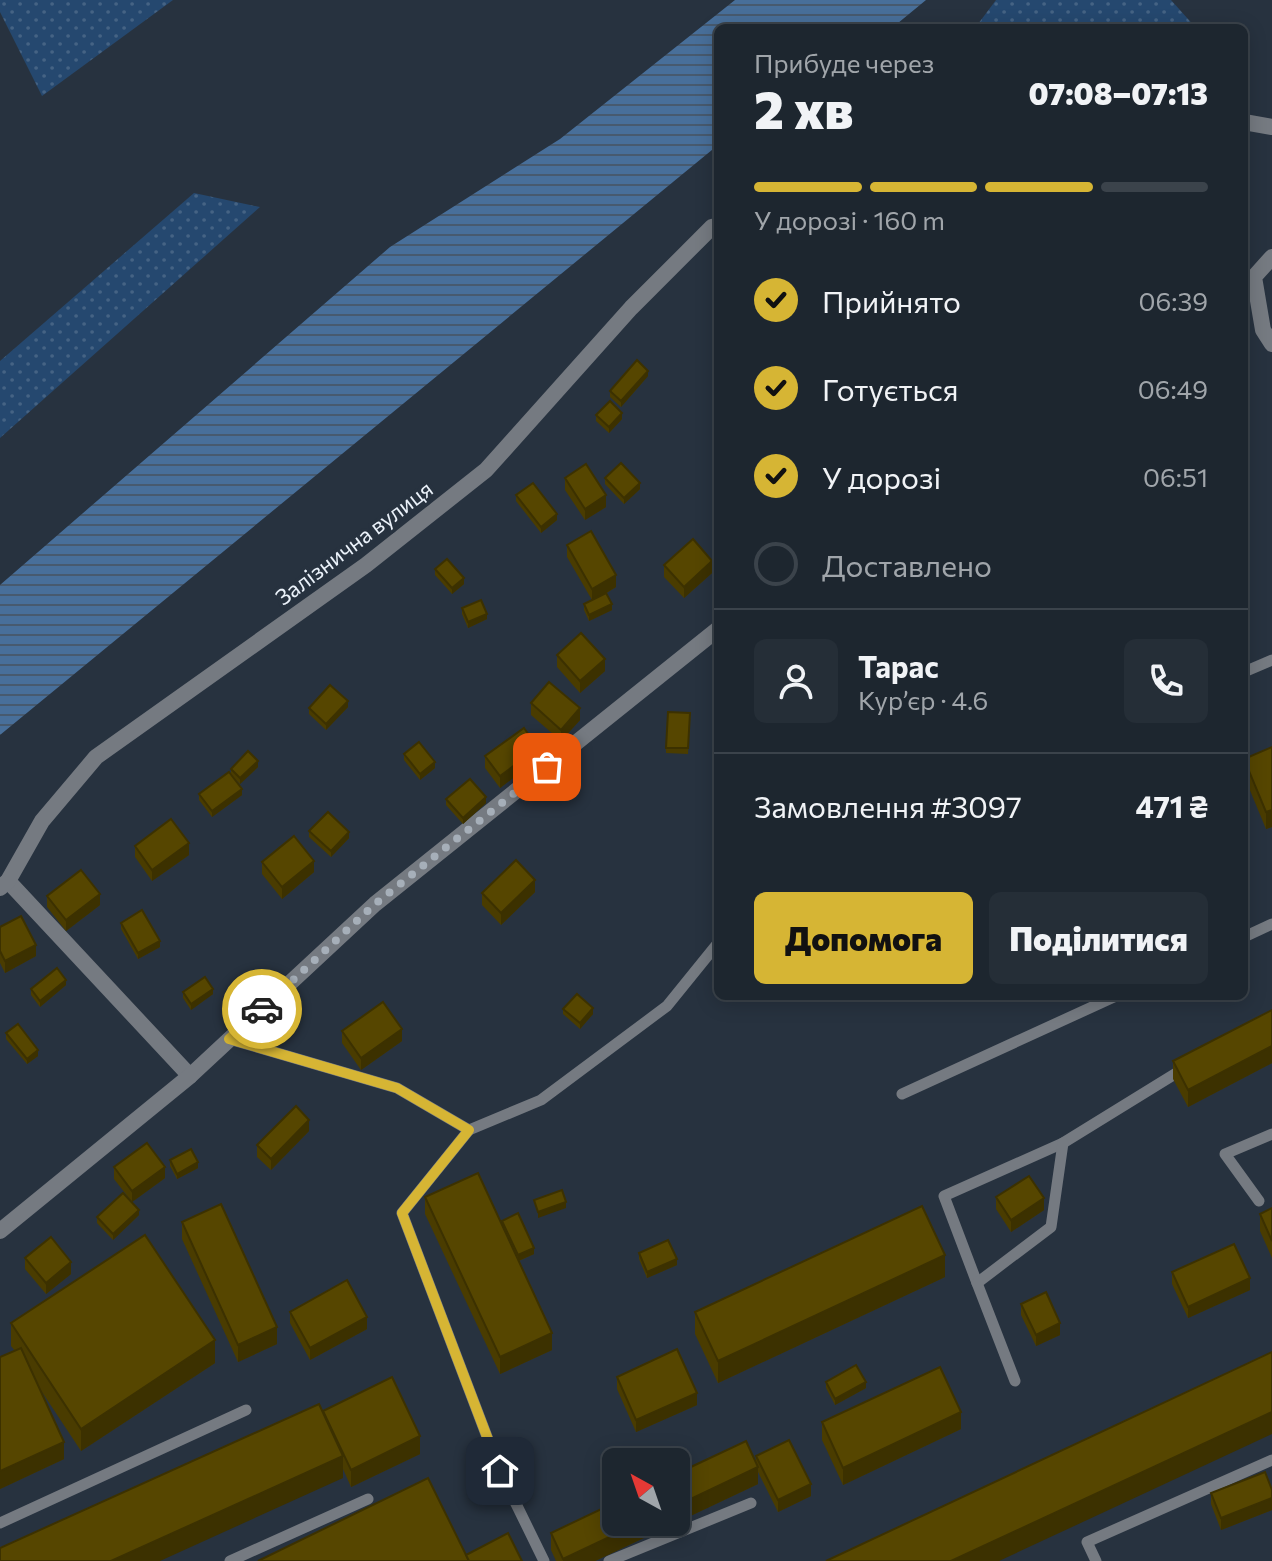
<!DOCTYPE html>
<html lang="uk">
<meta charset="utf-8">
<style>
body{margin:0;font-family:Commissioner,sans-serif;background:#252e37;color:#f1f3f6;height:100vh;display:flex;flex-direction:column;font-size:30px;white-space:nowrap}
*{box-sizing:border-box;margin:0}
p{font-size:26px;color:#a0a5aa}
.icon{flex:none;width:44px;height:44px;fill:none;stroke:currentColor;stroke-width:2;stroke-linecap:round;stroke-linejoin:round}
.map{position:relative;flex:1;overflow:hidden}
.side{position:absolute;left:714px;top:24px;width:534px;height:976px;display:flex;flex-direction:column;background:#1d262f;border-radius:12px;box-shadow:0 4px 20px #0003,0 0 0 2px #3b434b}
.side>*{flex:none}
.needle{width:52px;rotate:320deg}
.controls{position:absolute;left:602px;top:1448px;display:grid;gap:16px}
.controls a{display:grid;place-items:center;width:88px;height:88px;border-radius:12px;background:#1d262f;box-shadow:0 4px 20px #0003,0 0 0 2px #3b434b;font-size:40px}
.pin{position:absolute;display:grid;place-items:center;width:68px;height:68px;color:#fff;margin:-34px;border-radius:16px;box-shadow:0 4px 12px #0006}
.courier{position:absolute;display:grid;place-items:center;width:80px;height:80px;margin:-40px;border:6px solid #d6b534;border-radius:50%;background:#fff;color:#222;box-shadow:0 2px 10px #0007}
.headline em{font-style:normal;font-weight:800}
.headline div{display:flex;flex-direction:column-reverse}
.headline{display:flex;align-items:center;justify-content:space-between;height:136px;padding:0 40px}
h1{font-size:52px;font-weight:800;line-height:60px}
.bar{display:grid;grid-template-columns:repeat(4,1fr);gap:12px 8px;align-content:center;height:96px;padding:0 40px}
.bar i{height:10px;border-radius:6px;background:#3b434b}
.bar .current{background:#d6b534}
.bar p{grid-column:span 4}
.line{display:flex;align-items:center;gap:20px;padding:0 40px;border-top:2px solid #3b434b}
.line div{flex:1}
.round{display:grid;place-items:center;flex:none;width:84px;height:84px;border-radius:12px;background:#252e37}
ol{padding:0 40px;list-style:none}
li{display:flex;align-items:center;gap:24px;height:88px}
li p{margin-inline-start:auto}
li .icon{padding:8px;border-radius:50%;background:#d6b534;color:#111;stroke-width:4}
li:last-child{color:#a0a5aa}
li i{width:44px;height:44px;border:4px solid #3b434b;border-radius:50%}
.action{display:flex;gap:16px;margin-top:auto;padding:16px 40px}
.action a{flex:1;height:92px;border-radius:12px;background:#d6b534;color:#111;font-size:32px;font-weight:800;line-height:92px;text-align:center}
.action a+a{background:#252e37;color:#f1f3f6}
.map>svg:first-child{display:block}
.grass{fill:url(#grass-dots)}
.water{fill:url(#water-rules)}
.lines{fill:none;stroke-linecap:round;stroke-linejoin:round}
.service{stroke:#757a81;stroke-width:11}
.minor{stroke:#757a81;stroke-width:16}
.wall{fill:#4a3c00}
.shaded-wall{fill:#3c3100}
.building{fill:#564600;stroke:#3c3100;stroke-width:2}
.done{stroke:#a6afb9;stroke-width:8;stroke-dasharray:0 14.4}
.route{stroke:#d6b534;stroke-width:10}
.labels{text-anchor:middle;stroke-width:7;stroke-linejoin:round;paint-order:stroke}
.street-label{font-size:22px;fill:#ebf2fa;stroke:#27323f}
</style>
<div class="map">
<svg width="1272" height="1561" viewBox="0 0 1272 1561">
<defs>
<pattern id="grass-dots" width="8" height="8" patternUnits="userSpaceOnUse" patternTransform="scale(2)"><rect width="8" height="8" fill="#25486f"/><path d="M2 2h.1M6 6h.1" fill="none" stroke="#456384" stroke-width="1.8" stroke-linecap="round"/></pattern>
<pattern id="water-rules" width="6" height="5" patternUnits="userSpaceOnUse" patternTransform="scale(2)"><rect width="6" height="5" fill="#486f9a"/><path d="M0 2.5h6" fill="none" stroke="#475a6f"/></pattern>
</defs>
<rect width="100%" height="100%" fill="#27323f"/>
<g class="grass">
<path d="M0 0H173L42 96 0 12Z"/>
<path d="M996 0H1171L1196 28H975Z"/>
<path d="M194 193 260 207 0 438V361Z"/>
</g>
<path class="water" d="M735 0H926L892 28H718V145L0 735V585L390 247 560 139Z"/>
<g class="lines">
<g class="service">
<path d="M1244 672 1272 660"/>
<path d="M1244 937 1272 924"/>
<path d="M229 1039 397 1088 469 1130 541 1100 667 1006 718 943"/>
<path d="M902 1094 1116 996"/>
<path d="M469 1130 402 1213 500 1471 544 1561"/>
<path d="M1259 1201 1225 1154 1272 1134"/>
<path d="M977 1283 944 1196 1063 1143 1183 1069"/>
<path d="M1015 1381 977 1283 1051 1227 1063 1143"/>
<path d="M0 1523 246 1410"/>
<path d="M230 1561 368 1499"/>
<path d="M609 1561 751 1503"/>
<path d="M1096 1561 1087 1542 1272 1460"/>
</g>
<g class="minor">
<path d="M1244 122 1272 127"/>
<path d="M1272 257 1254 277 1263 330 1272 344"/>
<path d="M8 881 190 1076"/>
<path d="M0 888 8 881 42 821 96 757 366 565 486 470 631 308 712 227 718 226"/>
<path d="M0 1231 190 1076 375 904 718 629"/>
</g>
</g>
<g class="wall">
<path d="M648 376 621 407 610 397V391Z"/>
<path d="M596 415 622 419 609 433 596 421Z"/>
<path d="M565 478 606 507 585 520 565 490Z"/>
<path d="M605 478 640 489 624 504 605 484Z"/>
<path d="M516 495 557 520 541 533 516 501Z"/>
<path d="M567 545 616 587 602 596 612 610 589 621 584 610V604L592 600 567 557Z"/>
<path d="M664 565 712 573 684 598 664 577Z"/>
<path d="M435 569 464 584 452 594 435 575Z"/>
<path d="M462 608 487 619 468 628 462 614Z"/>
<path d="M557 655 605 671 580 693 557 667Z"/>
<path d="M531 703 580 720 561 741 531 715Z"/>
<path d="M348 707 326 730 309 714V708Z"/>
<path d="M690 713 688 754 666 753V748Z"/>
<path d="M1272 747V827L1266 829 1244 776V759Z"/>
<path d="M404 754 435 768 420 780 404 760Z"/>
<path d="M485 756 538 759 500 788 485 768Z"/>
<path d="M258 767 240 784 233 777 242 795 212 817 199 800V794L231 774V769Z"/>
<path d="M446 799 486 803 463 824 446 805Z"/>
<path d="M309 831 349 838 331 857 309 837Z"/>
<path d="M135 846 189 855 152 881 135 857Z"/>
<path d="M262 862 314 872 282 899 262 874Z"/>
<path d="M535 892 501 925 482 905V893Z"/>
<path d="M47 896 100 905 66 931 47 907Z"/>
<path d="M121 923 160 947 138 959 121 929Z"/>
<path d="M0 927 36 956 5 973 0 963Z"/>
<path d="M66 985 40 1007 31 995V989Z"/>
<path d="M183 992 213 994 191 1010 183 998Z"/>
<path d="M563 1009 593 1014 580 1029 563 1014Z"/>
<path d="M1272 1010V1063L1188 1107 1173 1079V1061Z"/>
<path d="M342 1031 402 1041 361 1070 342 1043Z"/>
<path d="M6 1033 38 1056 27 1064 6 1039Z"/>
<path d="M309 1131 271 1170 257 1157V1145Z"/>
<path d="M170 1160 198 1168 177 1179 170 1166Z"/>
<path d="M114 1167 165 1178 132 1202 114 1179Z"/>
<path d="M425 1197 502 1225V1221L534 1254 519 1261 552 1350 500 1374 425 1214Z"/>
<path d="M996 1197 1044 1210 1011 1232 996 1209Z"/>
<path d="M1272 1208V1258L1260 1231V1214Z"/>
<path d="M139 1215 113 1240 97 1223V1217Z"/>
<path d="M182 1222 277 1344 238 1362 182 1239Z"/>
<path d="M639 1253 677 1265 647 1278 639 1259Z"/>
<path d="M25 1258 71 1274 46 1294 25 1269Z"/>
<path d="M1172 1272 1250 1290 1188 1318 1172 1284Z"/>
<path d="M945 1277 718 1383 695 1334V1312Z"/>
<path d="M1021 1304 1060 1335 1036 1346 1021 1315Z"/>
<path d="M290 1312 367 1329 310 1360 290 1323Z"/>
<path d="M11 1323 215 1363 81 1451 40 1389 64 1459 0 1489V1357L15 1351 11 1346Z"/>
<path d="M617 1377 697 1405 636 1432 617 1389Z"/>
<path d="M826 1382 866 1388 835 1405 826 1388Z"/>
<path d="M323 1411 420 1454 351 1487 343 1469V1478Z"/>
<path d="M822 1422 961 1429 843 1485 822 1440Z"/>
<path d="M756 1456 811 1496 778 1512 758 1472V1484L595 1561H556L551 1550V1533L756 1463Z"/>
<path d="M1272 1490V1510L1221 1530 1211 1504V1493Z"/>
</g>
<g class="shaded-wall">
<path d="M648 371V376L621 407V401Z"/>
<path d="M622 413V419L609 433V427Z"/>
<path d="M640 483V489L624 504V498Z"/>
<path d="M606 495V507L585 520V509Z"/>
<path d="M557 514V520L541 533V527Z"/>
<path d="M712 561V573L684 598V587Z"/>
<path d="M616 575V587L592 601V589Z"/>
<path d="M464 578V584L452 594V588Z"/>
<path d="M612 604V610L589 621V615Z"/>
<path d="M487 614V619L468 628V622Z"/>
<path d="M605 659V671L580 693V681Z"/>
<path d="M348 701V707L326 730V724Z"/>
<path d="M580 708V720L561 741V730Z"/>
<path d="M538 748V759L500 788V776Z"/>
<path d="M258 761V767L240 784V778Z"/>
<path d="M435 762V768L420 780V774Z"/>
<path d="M242 789V795L212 817V811Z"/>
<path d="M486 797V803L463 824V818Z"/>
<path d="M1272 810V827L1266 829V812Z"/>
<path d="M349 832V838L331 857V851Z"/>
<path d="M189 843V855L152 881V870Z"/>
<path d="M314 861V872L282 899V887Z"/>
<path d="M535 880V892L501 925V913Z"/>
<path d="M100 894V905L66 931V920Z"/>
<path d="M160 941V947L138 959V953Z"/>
<path d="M36 945V956L5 973V961Z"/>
<path d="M66 980V985L40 1007V1001Z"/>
<path d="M213 989V994L191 1010V1004Z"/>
<path d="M593 1008V1014L580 1029V1023Z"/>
<path d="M402 1029V1041L361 1070V1058Z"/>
<path d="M1272 1046V1063L1188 1107V1090Z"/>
<path d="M38 1050V1056L27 1064V1059Z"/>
<path d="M309 1120V1131L271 1170V1159Z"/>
<path d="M198 1162V1168L177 1179V1174Z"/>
<path d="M165 1167V1178L132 1202V1191Z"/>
<path d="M1044 1198V1210L1011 1232V1220Z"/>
<path d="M566 1202V1208L538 1218V1212Z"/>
<path d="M139 1210V1215L113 1240V1234Z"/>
<path d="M534 1248V1254L518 1261V1255Z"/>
<path d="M945 1255V1277L718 1383V1361Z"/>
<path d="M677 1259V1265L647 1278V1272Z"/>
<path d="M71 1262V1274L46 1294V1283Z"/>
<path d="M1250 1278V1290L1188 1318V1307Z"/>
<path d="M367 1317V1329L310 1360V1348Z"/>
<path d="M1060 1323V1335L1036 1346V1335Z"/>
<path d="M277 1327V1344L238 1362V1345Z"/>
<path d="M552 1333V1350L500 1374V1357Z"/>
<path d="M215 1340V1363L81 1451V1429Z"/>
<path d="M866 1382V1388L835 1405V1399Z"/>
<path d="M697 1393V1405L636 1432V1420Z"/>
<path d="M961 1412V1429L843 1485V1468Z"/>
<path d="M1272 1412V1434L999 1561H951Z"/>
<path d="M420 1436V1454L351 1487V1470Z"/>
<path d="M64 1442V1459L0 1489V1471Z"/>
<path d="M343 1456V1478L160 1561H111Z"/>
<path d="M758 1467V1484L595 1561H563V1559L641 1522H676V1506Z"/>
<path d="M811 1484V1496L778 1512V1500Z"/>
<path d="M1272 1498V1510L1221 1530V1518Z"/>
</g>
<g class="building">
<path d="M637 360 648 371 621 401 610 391Z"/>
<path d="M610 401 622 413 609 427 596 415Z"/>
<path d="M621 463 640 483 624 498 605 478Z"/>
<path d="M586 464 606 495 585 509 565 478Z"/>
<path d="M533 483 557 514 541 527 516 495Z"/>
<path d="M591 531 616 575 592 589 567 545Z"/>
<path d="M693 539 712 561 684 587 664 565Z"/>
<path d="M447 559 464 578 452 588 435 569Z"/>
<path d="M606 593 612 604 589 615 584 604Z"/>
<path d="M481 600 487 614 468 622 462 608Z"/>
<path d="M581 633 605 659 580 681 557 655Z"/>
<path d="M549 682 580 708 561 730 531 703Z"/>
<path d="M330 685 348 701 326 724 309 708Z"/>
<path d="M668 712 690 713 688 748H666Z"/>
<path d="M524 728 538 748 500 776 485 756Z"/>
<path d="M419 742 435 762 420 774 404 754Z"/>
<path d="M1272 747V810L1266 812 1244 759Z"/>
<path d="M248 751 258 761 240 778 231 769Z"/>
<path d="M229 772 242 789 212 811 199 794Z"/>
<path d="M470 779 486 797 463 818 446 799Z"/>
<path d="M328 812 349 832 331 851 309 831Z"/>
<path d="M171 819 189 843 152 870 135 846Z"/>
<path d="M294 836 314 861 282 887 262 862Z"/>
<path d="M516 860 535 880 501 913 482 893Z"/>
<path d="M81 870 100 894 66 920 47 896Z"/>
<path d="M142 910 160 941 138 953 121 923Z"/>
<path d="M21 916 36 945 5 961 0 951V927Z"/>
<path d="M57 968 66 980 40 1001 31 989Z"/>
<path d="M205 977 213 989 191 1004 183 992Z"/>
<path d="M577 994 593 1008 580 1023 563 1009Z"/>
<path d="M383 1002 402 1029 361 1058 342 1031Z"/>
<path d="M1272 1010V1046L1188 1090 1173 1061Z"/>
<path d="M18 1024 38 1050 27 1059 6 1033Z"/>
<path d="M296 1106 309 1120 271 1159 257 1145Z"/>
<path d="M147 1143 165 1167 132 1191 114 1167Z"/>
<path d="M191 1149 198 1162 177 1174 170 1160Z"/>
<path d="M478 1173 552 1333 500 1357 425 1197Z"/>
<path d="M1029 1176 1044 1198 1011 1220 996 1197Z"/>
<path d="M562 1190 566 1202 538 1212 534 1200Z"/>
<path d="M123 1193 139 1210 113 1234 97 1217Z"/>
<path d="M221 1204 277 1327 238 1345 182 1222Z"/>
<path d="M922 1206 945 1255 718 1361 695 1312Z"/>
<path d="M1272 1208V1241L1260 1214Z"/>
<path d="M518 1213 534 1248 518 1255 502 1221Z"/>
<path d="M145 1235 215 1340 81 1429 11 1323Z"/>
<path d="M51 1237 71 1262 46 1283 25 1258Z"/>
<path d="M668 1240 677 1259 647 1272 639 1253Z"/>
<path d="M1234 1244 1250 1278 1188 1307 1172 1272Z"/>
<path d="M347 1280 367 1317 310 1348 290 1312Z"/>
<path d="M1046 1292 1060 1323 1036 1335 1021 1304Z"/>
<path d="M21 1348 64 1442 0 1471V1357Z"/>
<path d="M677 1349 697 1393 636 1420 617 1377Z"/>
<path d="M1272 1352V1412L951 1561H826Z"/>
<path d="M856 1365 866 1382 835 1399 826 1382Z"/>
<path d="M940 1367 961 1412 843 1468 822 1422Z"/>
<path d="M392 1377 420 1436 351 1470 323 1411Z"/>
<path d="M319 1404 343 1456 111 1561H0V1548Z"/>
<path d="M789 1440 811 1484 778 1500 756 1456Z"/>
<path d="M746 1441 758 1467 676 1506V1474Z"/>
<path d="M1265 1472 1272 1490V1498L1221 1518 1211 1493Z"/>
<path d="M428 1478 469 1561H258Z"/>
<path d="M616 1502V1522H641L563 1559 551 1533Z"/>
<path d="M508 1533 522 1561H469L466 1555Z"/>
</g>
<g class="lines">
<path class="done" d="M262 1009 375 904 547 767"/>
<path class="route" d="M262 1009 229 1039 397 1088 469 1130 402 1213 500 1471"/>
</g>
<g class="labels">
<g class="street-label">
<text transform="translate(354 543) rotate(-37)" y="8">Залізнична вулиця</text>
</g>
</g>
</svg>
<div class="controls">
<a><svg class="needle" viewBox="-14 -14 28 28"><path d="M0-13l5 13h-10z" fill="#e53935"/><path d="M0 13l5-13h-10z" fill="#a0a5aa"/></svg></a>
</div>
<div class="pin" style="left:547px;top:767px;background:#ea580c"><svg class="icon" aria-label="bag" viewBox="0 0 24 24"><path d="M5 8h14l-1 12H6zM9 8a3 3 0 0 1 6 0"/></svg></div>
<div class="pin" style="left:500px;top:1471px;background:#1f2937"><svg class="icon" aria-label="home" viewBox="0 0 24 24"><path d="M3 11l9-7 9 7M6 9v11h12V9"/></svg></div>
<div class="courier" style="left:262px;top:1009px"><svg class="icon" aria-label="car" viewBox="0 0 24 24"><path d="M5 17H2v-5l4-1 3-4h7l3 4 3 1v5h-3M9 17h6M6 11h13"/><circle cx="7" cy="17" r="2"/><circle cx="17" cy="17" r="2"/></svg></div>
<section class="side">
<div class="headline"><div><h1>2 хв</h1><p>Прибуде через</p></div><em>07:08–07:13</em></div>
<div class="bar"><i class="current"></i><i class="current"></i><i class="current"></i><i></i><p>У дорозі · 160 m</p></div>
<ol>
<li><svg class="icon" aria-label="check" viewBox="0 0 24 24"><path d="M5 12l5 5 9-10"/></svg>Прийнято<p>06:39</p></li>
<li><svg class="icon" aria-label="check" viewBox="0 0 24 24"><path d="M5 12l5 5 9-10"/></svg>Готується<p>06:49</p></li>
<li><svg class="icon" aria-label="check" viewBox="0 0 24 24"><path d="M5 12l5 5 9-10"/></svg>У дорозі<p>06:51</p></li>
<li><i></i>Доставлено</li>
</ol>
<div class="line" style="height:144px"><a class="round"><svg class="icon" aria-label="person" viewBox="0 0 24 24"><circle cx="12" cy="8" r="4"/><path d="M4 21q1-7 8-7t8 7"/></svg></a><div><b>Тарас</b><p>Кур’єр · 4.6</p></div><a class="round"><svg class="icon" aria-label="phone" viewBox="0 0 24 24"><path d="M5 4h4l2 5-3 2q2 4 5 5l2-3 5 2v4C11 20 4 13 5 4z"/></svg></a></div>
<div class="line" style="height:104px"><div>Замовлення #3097</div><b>471 ₴</b></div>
<div class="action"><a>Допомога</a><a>Поділитися</a></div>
</section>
</div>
